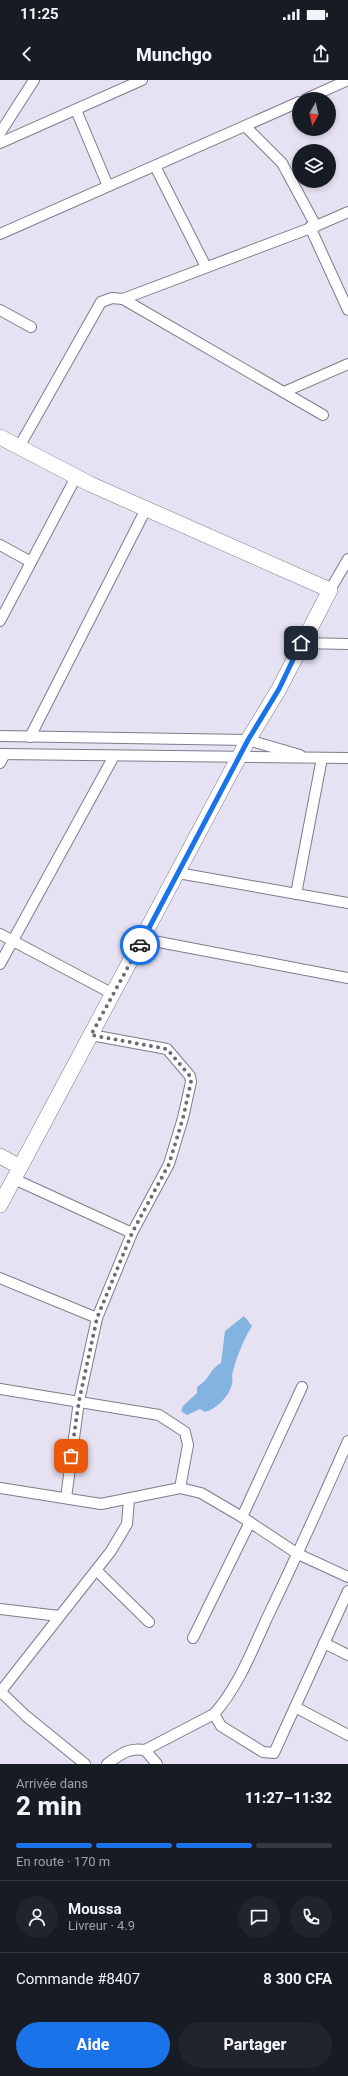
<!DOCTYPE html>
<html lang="fr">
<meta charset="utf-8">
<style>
body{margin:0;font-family:Roboto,sans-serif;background:#20242c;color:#f1f3f6;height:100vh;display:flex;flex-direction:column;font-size:15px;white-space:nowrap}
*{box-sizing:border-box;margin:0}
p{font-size:13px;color:#9ea1a6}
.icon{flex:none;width:22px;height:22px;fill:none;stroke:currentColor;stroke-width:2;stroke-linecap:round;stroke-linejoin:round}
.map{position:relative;height:1684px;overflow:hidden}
.drawer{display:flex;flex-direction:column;background:#171b24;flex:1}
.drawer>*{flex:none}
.needle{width:26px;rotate:188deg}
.controls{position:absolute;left:292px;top:12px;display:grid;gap:8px}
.controls a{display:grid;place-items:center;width:44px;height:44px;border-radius:50%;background:#171b24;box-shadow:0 2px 6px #0003;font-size:20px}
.pin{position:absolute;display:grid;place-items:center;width:34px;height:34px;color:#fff;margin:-17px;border-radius:8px;box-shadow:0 2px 6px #0006}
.courier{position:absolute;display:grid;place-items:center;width:40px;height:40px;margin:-20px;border:3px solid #1a73e8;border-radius:50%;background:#fff;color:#222;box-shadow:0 1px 5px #0007}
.overview em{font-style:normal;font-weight:800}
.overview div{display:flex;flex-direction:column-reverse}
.overview{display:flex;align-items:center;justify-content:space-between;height:68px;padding:0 16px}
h1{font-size:26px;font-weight:800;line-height:30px}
.bar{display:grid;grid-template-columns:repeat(4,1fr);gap:6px 4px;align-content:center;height:48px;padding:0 16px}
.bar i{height:5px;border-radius:3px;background:#363941}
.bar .current{background:#1a73e8}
.bar p{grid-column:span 4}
.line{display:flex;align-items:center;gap:10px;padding:0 16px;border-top:1px solid #363941}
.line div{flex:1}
.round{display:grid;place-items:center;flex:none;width:42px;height:42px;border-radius:21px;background:#20242c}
.primary-button{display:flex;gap:8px;margin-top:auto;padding:8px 16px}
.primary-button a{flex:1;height:46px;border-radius:24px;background:#1a73e8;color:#fff;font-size:16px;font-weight:800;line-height:46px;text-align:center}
.primary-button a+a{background:#20242c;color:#f1f3f6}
.status{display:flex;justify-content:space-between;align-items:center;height:28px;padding:0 20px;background:#171b24;direction:ltr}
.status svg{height:11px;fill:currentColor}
header{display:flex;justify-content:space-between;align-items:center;height:52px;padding:0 16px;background:#171b24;font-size:18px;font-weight:800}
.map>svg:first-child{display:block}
.water{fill:#83b4e1}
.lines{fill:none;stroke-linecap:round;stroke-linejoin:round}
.street-casing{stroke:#7f7b89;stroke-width:12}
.secondary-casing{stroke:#7f7b89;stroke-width:16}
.street{stroke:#fff;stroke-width:10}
.secondary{stroke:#fff;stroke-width:15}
.done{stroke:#6d6a74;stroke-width:4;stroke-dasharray:0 7.2}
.route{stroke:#1a73e8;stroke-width:5}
</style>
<div class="status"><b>11:25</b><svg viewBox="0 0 49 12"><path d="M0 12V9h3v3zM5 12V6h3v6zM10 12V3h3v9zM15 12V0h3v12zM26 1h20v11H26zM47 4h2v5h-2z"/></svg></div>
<header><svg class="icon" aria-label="back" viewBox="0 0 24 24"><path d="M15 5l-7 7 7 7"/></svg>Munchgo<svg class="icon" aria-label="share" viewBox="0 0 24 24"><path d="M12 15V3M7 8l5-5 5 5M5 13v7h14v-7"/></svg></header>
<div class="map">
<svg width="348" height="1684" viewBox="0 0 348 1684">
<rect width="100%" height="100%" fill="#e7e2f3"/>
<path class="water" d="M244 1236 252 1246C243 1260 236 1279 232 1295 232 1298 233 1302 232 1304 229 1317 216 1329 205 1332L200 1329 187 1335 181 1331 183 1326 197 1313V1307C211 1298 208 1291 221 1283L225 1251Z"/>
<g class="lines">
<defs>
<g id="street">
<path d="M306 19 348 0"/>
<path d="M76 30 108 106"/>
<path d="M245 46 282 83 316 146"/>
<path d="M0 53 34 0"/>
<path d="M0 63 142 0"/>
<path d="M155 86 206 187"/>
<path d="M310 147 348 230"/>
<path d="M0 154 299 22"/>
<path d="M123 219 316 146 348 132"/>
<path d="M0 230 31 247"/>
<path d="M284 312 348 284"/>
<path d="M19 367 101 222 112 218 123 219 323 335"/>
<path d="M0 465 31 482"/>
<path d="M330 510 348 479"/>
<path d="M0 541 76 397"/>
<path d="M301 563 348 564"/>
<path d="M0 656 248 660 300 675"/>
<path d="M30 657 146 429"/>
<path d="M0 674 348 678"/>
<path d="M0 683 5 674"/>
<path d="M178 793 348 823"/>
<path d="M296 814 322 678"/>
<path d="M0 854 113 914"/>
<path d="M143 859 348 898"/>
<path d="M0 884 114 676"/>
<path d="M91 955 167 969 190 996 191 1002 183 1038 169 1084 132 1153"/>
<path d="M14 1099 132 1153 97 1238 79 1321 66 1418"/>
<path d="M0 1198 97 1238"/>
<path d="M0 1309 159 1335 185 1352 188 1365 180 1408"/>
<path d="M348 1361C322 1420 295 1480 267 1538 252 1571 238 1607 214 1634L221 1646 263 1672 274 1673 348 1511"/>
<path d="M0 1408 101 1424 180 1408 201 1413 242 1437 298 1474 348 1497"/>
<path d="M242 1437 302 1307"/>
<path d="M96 1490 149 1542"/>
<path d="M0 1529 59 1536"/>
<path d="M193 1558 250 1442"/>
<path d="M324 1563 348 1575"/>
<path d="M0 1611 26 1636 85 1684"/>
<path d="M1 1611 111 1471 127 1444 129 1419"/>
<path d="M295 1627 348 1655"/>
<path d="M145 1670 214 1634"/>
<path d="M107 1684C120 1675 128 1667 145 1670L157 1684"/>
</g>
<g id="secondary">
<path d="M0 357 90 404 330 510 279 609 248 660 0 1125"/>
<path d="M0 1076 20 1087"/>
</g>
</defs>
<use href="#street" class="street-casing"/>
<use href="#secondary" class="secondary-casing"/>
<use href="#street" class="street"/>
<use href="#secondary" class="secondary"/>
</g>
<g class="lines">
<path class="done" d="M71 1376 79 1321 97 1238 132 1153 169 1084 183 1038 191 1002 190 996 167 969 91 955 140 865"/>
<path class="route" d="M140 865 248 660 279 609 301 563"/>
</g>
</svg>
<div class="controls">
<a><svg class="needle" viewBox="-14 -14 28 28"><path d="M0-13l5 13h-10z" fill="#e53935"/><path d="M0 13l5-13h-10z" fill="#9ea1a6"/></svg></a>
<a><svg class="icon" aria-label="layers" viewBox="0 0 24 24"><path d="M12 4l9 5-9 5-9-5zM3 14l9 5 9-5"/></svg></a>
</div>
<div class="pin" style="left:71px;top:1376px;background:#ea580c"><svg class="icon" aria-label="bag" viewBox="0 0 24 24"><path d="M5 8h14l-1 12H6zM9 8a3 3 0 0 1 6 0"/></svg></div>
<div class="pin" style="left:301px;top:563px;background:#1f2937"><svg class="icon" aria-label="home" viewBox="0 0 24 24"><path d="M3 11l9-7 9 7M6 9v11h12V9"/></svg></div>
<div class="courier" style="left:140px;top:865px"><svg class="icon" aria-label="car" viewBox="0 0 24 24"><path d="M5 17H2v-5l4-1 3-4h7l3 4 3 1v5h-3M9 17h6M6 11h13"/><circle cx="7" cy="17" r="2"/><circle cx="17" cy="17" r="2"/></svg></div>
</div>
<section class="drawer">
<div class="overview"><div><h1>2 min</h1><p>Arrivée dans</p></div><em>11:27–11:32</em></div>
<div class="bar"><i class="current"></i><i class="current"></i><i class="current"></i><i></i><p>En route · 170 m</p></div>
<div class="line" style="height:72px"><a class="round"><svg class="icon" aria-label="person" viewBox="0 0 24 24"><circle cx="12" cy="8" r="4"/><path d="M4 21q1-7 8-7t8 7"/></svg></a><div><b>Moussa</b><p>Livreur · 4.9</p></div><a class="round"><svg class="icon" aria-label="chat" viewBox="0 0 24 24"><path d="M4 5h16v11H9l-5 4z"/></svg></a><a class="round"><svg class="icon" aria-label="phone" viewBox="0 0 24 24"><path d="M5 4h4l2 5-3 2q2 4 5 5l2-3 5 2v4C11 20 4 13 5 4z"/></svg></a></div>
<div class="line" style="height:52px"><div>Commande #8407</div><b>8 300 CFA</b></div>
<div class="primary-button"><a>Aide</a><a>Partager</a></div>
</section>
